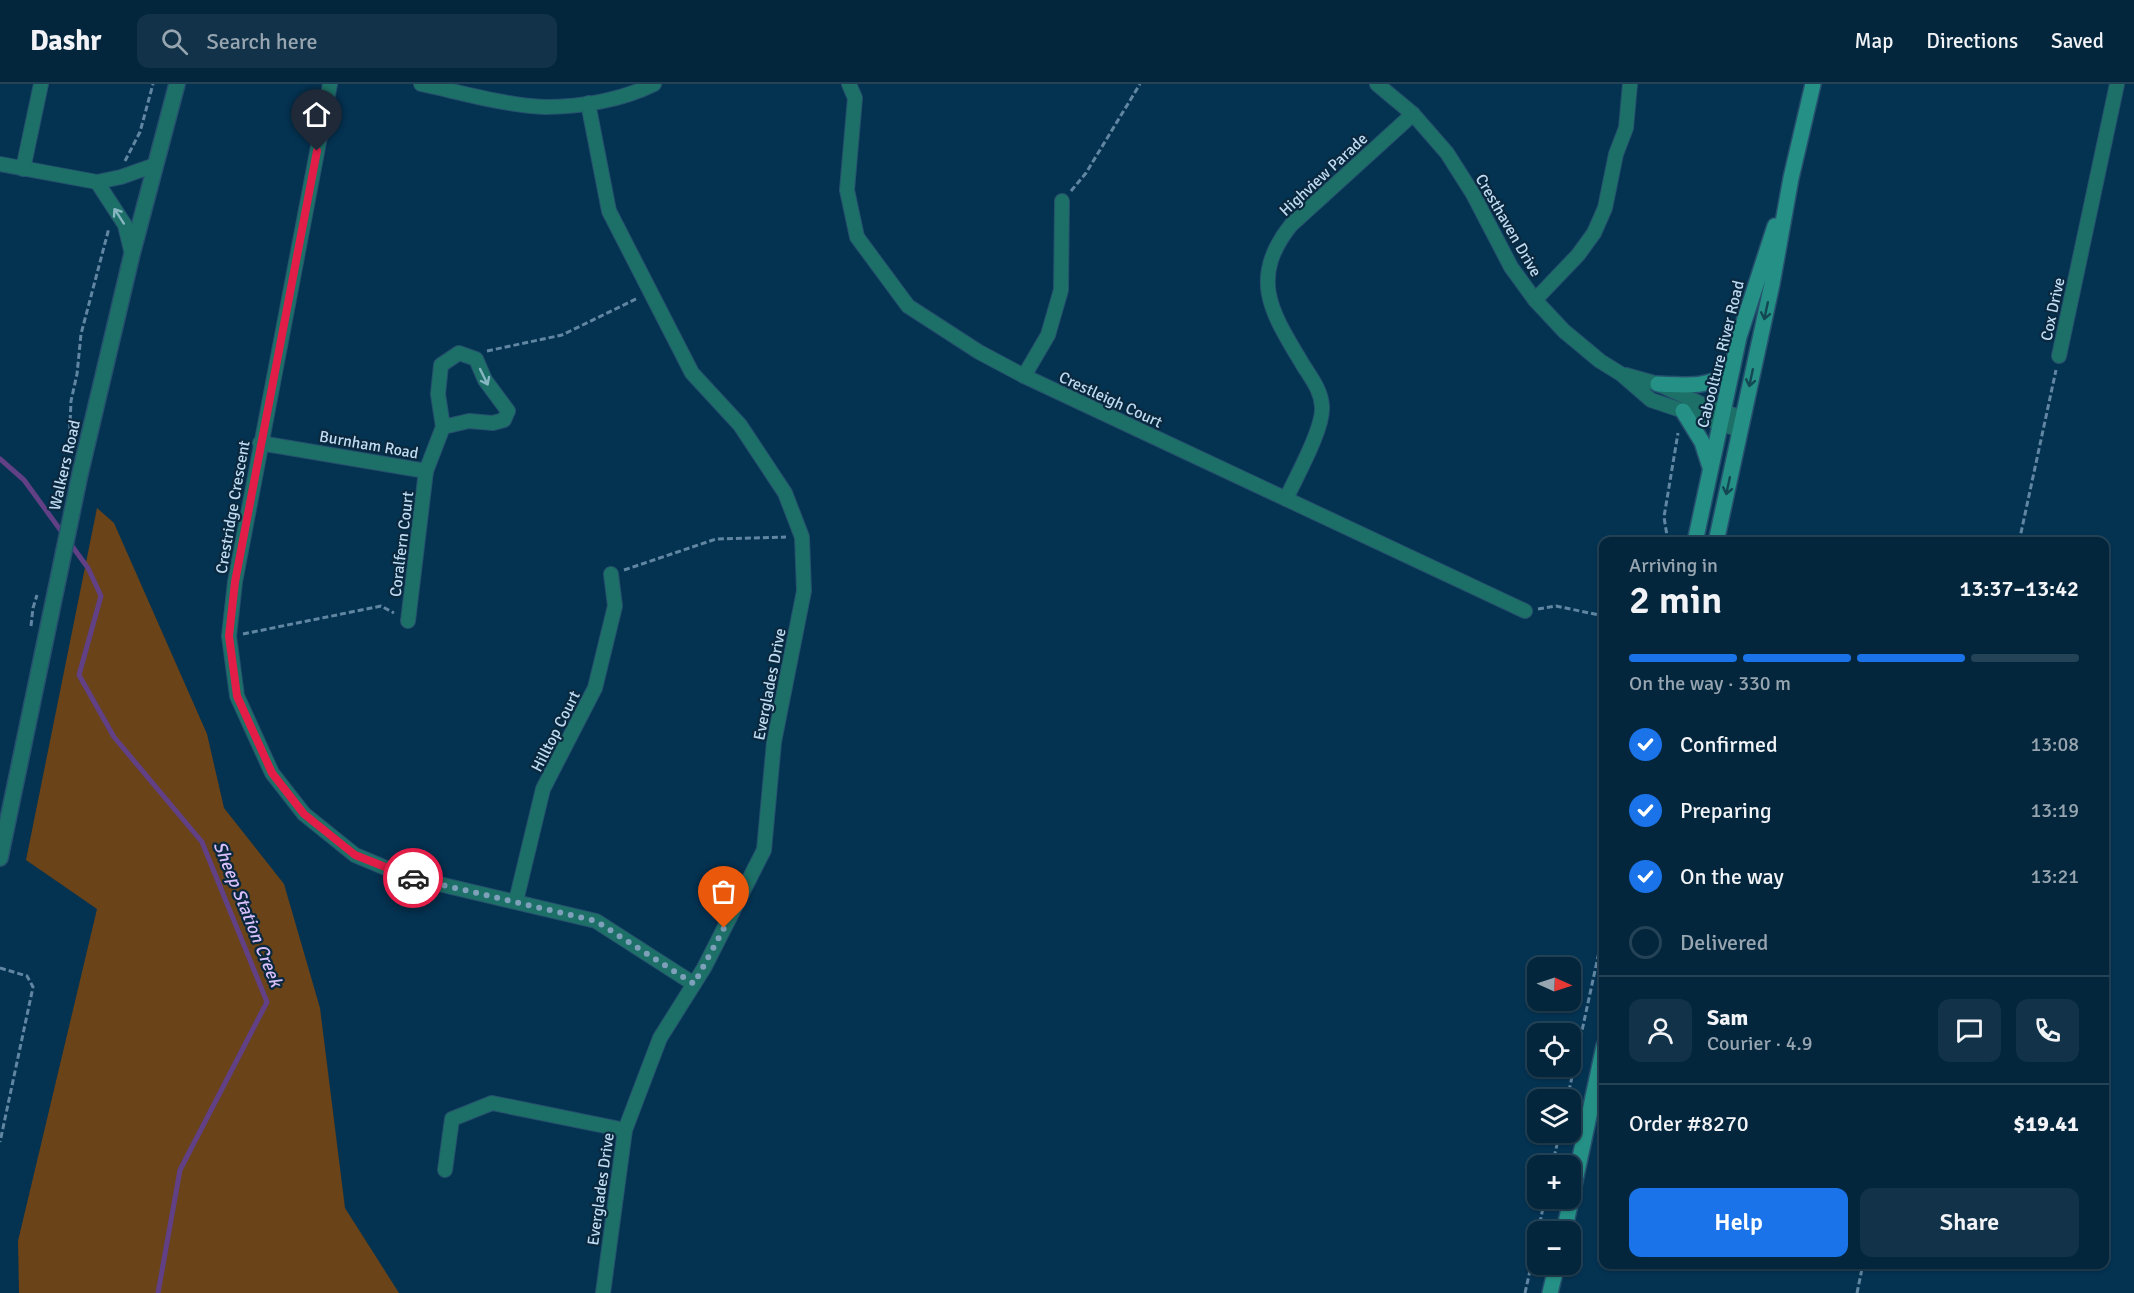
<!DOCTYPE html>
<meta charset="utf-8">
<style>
body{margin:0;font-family:Signika,sans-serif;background:#113248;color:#f1f3f6;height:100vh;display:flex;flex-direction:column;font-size:22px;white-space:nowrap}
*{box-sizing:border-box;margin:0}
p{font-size:20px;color:#97a5b0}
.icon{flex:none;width:33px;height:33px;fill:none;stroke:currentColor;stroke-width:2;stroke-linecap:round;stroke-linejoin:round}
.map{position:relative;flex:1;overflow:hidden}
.panel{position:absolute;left:1599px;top:453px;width:510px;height:732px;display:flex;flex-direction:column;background:#03263d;border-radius:12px;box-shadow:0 2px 4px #0004,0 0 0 2px #244357}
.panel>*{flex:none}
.needle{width:39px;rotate:93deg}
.controls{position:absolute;left:1527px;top:873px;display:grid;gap:12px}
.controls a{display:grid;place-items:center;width:54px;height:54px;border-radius:12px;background:#03263d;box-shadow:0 2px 4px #0004,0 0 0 2px #244357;font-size:30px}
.pin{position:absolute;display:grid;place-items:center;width:51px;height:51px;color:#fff;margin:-62px -26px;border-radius:50% 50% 50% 0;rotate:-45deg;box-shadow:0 0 6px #0007}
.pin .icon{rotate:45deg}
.courier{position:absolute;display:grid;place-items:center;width:60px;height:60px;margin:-30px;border:4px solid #e11d48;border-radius:50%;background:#fff;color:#222;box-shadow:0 2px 8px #0007}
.summary em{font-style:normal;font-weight:600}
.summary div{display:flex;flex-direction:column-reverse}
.summary{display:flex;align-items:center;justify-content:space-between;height:102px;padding:0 30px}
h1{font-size:39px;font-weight:600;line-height:45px}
.bar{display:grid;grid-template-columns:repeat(4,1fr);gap:9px 6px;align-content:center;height:72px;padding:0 30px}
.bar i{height:8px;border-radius:4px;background:#244357}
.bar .current{background:#1a73e8}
.bar p{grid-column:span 4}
.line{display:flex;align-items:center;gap:15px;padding:0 30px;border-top:2px solid #244357}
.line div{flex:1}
.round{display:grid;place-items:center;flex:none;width:63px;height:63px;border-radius:12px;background:#113248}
ol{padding:0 30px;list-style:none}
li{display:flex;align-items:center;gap:18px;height:66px}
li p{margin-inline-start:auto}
li .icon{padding:6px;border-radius:50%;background:#1a73e8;color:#fff;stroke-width:4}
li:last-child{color:#97a5b0}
li i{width:33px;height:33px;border:3px solid #244357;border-radius:50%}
.button{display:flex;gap:12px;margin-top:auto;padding:12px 30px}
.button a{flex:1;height:69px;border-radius:12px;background:#1a73e8;color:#fff;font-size:24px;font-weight:600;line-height:69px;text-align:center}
.button a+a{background:#113248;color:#f1f3f6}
header{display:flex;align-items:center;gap:36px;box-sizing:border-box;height:84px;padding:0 30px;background:#03263d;border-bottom:2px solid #244357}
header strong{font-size:28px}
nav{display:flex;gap:33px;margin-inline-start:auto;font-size:21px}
.search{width:420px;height:54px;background:#113248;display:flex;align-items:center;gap:15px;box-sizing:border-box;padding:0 21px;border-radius:12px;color:#97a5b0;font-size:22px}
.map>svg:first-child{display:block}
.green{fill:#6a4318}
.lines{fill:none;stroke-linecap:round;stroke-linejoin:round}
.stream{stroke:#614085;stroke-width:5}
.minor-casing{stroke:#26506e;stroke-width:16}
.tertiary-casing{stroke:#26506e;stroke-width:18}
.secondary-casing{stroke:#26506e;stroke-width:18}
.path{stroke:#6186a2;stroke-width:3;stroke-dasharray:6 3;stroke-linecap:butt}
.minor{stroke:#1d7067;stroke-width:14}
.tertiary{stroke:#1d7067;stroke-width:15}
.secondary{stroke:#259085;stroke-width:15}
.oneway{stroke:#86b6c2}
.oneway2{stroke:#124753}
.done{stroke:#7ea0ba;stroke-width:6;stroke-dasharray:0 10.8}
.route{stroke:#e11d48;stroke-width:8}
.labels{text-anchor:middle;stroke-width:4.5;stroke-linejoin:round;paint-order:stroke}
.street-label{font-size:16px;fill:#bfdbf3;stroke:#0a283e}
.water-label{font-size:18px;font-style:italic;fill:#d9bffb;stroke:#0a283e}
</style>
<header>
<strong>Dashr</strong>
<div class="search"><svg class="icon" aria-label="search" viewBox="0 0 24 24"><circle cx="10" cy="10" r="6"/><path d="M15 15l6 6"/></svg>Search here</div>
<nav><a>Map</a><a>Directions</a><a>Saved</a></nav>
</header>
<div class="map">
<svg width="2134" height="1209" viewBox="0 0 2134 1209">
<rect width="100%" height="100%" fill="#043251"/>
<path class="green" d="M97 424 114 439 207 650 224 724 284 800 320 924 345 1124 399 1209H19L18 1157 97 825 26 776Z"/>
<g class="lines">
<path class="stream" d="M0 375 24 396 88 484 101 512 79 591 114 653 202 758 267 918 180 1086 158 1209"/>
<defs>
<g id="minor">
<path d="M330 0 235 498 229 552 237 612 272 689 304 730 355 771 405 792 596 837 694 900"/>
<path d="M421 0C459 8 508 22 545 23 581 23 622 16 654 0"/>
<path d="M849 0 855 14 847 106 857 153 908 222 979 268 1024 292 1525 527"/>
<path d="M1377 0 1413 30 1447 69 1473 110 1511 183 1535 216 1564 247 1600 277 1621 290 1651 316 1740 346"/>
<path d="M588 19 609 127 692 289 740 341 785 409 802 453 804 507 774 658 764 766 704 884 660 954 625 1046 603 1209"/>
<path d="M0 80 97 98 121 93 155 81"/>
<path d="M23 85 41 0"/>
<path d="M97 98 125 141 132 170"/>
<path d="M1535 216 1578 171 1594 149 1605 124 1616 70 1626 44 1630 0"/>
<path d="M2059 272 2117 0"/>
<path d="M1626 291 1658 300 1706 322 1743 334"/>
<path d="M1024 292 1048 251 1061 206 1062 117"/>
<path d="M260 359 426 387 443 343 438 310 441 281 459 269 476 275 485 296 508 327 504 336 493 339 469 337 443 343"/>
<path d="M1286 415C1296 393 1324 344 1322 322 1321 306 1311 294 1303 281 1272 229 1248 195 1291 141L1413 30"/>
<path d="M408 537 426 387"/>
<path d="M516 817 543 705 595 604 615 522 611 490"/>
<path d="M445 1086 452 1035 492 1019 625 1046"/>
</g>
<path id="tertiary" d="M0 774 80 390 132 170 177 0"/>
<g id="secondary">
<path d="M1658 300C1686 301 1710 305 1732 286"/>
<path d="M1683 327 1702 358 1710 383"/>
<path d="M1695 458 1739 253 1775 142"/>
<path d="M1716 458 1772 200 1791 94 1813 0"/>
<path d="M1564 1148 1604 962"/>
<path d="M1550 1209 1557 1180"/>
</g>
</defs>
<use href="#minor" class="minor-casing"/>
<use href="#tertiary" class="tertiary-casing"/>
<use href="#secondary" class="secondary-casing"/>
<g class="path">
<path d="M125 77 140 48 153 0"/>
<path d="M1071 107 1086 89 1140 0"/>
<path d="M487 267 562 251 638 214"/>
<path d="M69 364 71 317 77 290 81 250 109 144"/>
<path d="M1668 458 1664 433 1678 349"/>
<path d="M2019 458 2056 286"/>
<path d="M624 486 716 455 786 453"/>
<path d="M1538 525 1556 522 1604 532"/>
<path d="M31 542 33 524 37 511"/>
<path d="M243 550 381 522 394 529"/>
<path d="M0 884 27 892 33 903 0 1058"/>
<path d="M1567 1016 1604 845"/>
<path d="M1552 1082 1560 1048"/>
<path d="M1538 1148 1545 1114"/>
<path d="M1525 1209 1538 1151"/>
<path d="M1857 1209 1863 1180"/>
</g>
<use href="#minor" class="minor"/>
<use href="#tertiary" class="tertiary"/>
<use href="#secondary" class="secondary"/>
</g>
<defs><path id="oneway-shaft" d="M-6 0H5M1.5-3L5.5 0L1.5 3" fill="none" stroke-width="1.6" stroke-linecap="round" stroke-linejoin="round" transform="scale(1.5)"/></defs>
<g class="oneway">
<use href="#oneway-shaft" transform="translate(119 132) rotate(-123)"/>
<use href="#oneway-shaft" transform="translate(484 293) rotate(64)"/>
</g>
<g class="oneway2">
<use href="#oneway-shaft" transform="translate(1766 227) rotate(102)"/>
<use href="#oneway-shaft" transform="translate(1751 294) rotate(102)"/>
<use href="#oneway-shaft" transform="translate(1728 402) rotate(102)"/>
</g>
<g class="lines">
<path class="done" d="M413 794 596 837 694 900 724 844"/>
<path class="route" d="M317 67 235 498 229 552 237 612 272 689 304 730 355 771 413 794"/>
</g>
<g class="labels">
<g class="street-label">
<text transform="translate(1323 90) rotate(-43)" y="6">Highview Parade</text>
<text transform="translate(1509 141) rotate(60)" y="6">Cresthaven Drive</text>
<text transform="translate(2052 225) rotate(-78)" y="6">Cox Drive</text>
<text transform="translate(1720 270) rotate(-76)" y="6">Caboolture River Road</text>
<text transform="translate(1111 315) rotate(25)" y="6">Crestleigh Court</text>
<text transform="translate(369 360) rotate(10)" y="6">Burnham Road</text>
<text transform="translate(64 381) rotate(-77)" y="6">Walkers Road</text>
<text transform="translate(232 423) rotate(-80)" y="6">Crestridge Crescent</text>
<text transform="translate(401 460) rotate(-83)" y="6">Coralfern Court</text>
<text transform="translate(769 600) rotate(-79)" y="6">Everglades Drive</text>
<text transform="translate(555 647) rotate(-63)" y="6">Hilltop Court</text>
<text transform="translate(600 1105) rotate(-82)" y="6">Everglades Drive</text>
</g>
<g class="water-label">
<text transform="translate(248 830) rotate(68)" y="6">Sheep Station Creek</text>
</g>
</g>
</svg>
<div class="controls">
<a><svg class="needle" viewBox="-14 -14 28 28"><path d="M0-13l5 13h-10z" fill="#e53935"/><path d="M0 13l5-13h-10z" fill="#97a5b0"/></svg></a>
<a><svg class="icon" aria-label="locate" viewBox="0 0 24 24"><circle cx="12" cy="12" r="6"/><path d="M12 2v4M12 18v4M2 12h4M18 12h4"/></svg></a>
<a><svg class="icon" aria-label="layers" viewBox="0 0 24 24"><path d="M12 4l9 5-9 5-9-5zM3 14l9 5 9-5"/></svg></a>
<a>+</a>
<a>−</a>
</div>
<div class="pin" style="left:724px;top:844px;background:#ea580c"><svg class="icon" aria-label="bag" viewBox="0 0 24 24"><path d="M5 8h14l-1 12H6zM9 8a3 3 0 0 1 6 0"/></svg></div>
<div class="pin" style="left:317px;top:67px;background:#1f2937"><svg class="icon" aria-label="home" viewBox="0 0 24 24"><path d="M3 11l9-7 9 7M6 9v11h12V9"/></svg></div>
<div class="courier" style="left:413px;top:794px"><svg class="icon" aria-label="car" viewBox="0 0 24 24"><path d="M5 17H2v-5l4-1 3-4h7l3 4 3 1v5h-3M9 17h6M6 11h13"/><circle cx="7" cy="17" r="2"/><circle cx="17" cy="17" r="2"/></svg></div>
<section class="panel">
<div class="summary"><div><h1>2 min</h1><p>Arriving in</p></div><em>13:37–13:42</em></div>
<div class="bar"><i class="current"></i><i class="current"></i><i class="current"></i><i></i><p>On the way · 330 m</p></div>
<ol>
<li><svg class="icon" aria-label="check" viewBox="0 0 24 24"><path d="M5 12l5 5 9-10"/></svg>Confirmed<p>13:08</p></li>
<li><svg class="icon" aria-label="check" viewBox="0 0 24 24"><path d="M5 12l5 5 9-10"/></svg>Preparing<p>13:19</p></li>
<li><svg class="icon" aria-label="check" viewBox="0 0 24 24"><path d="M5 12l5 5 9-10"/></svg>On the way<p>13:21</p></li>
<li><i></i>Delivered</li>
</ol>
<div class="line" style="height:108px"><a class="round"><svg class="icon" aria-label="person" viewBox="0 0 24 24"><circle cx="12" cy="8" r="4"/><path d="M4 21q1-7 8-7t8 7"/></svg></a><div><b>Sam</b><p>Courier · 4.9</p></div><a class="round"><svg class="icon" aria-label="chat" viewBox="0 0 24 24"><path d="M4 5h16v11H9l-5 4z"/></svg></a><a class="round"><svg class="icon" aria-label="phone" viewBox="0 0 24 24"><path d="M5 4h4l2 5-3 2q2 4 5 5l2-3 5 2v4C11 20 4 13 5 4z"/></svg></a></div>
<div class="line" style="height:78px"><div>Order #8270</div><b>$19.41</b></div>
<div class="button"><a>Help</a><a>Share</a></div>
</section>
</div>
